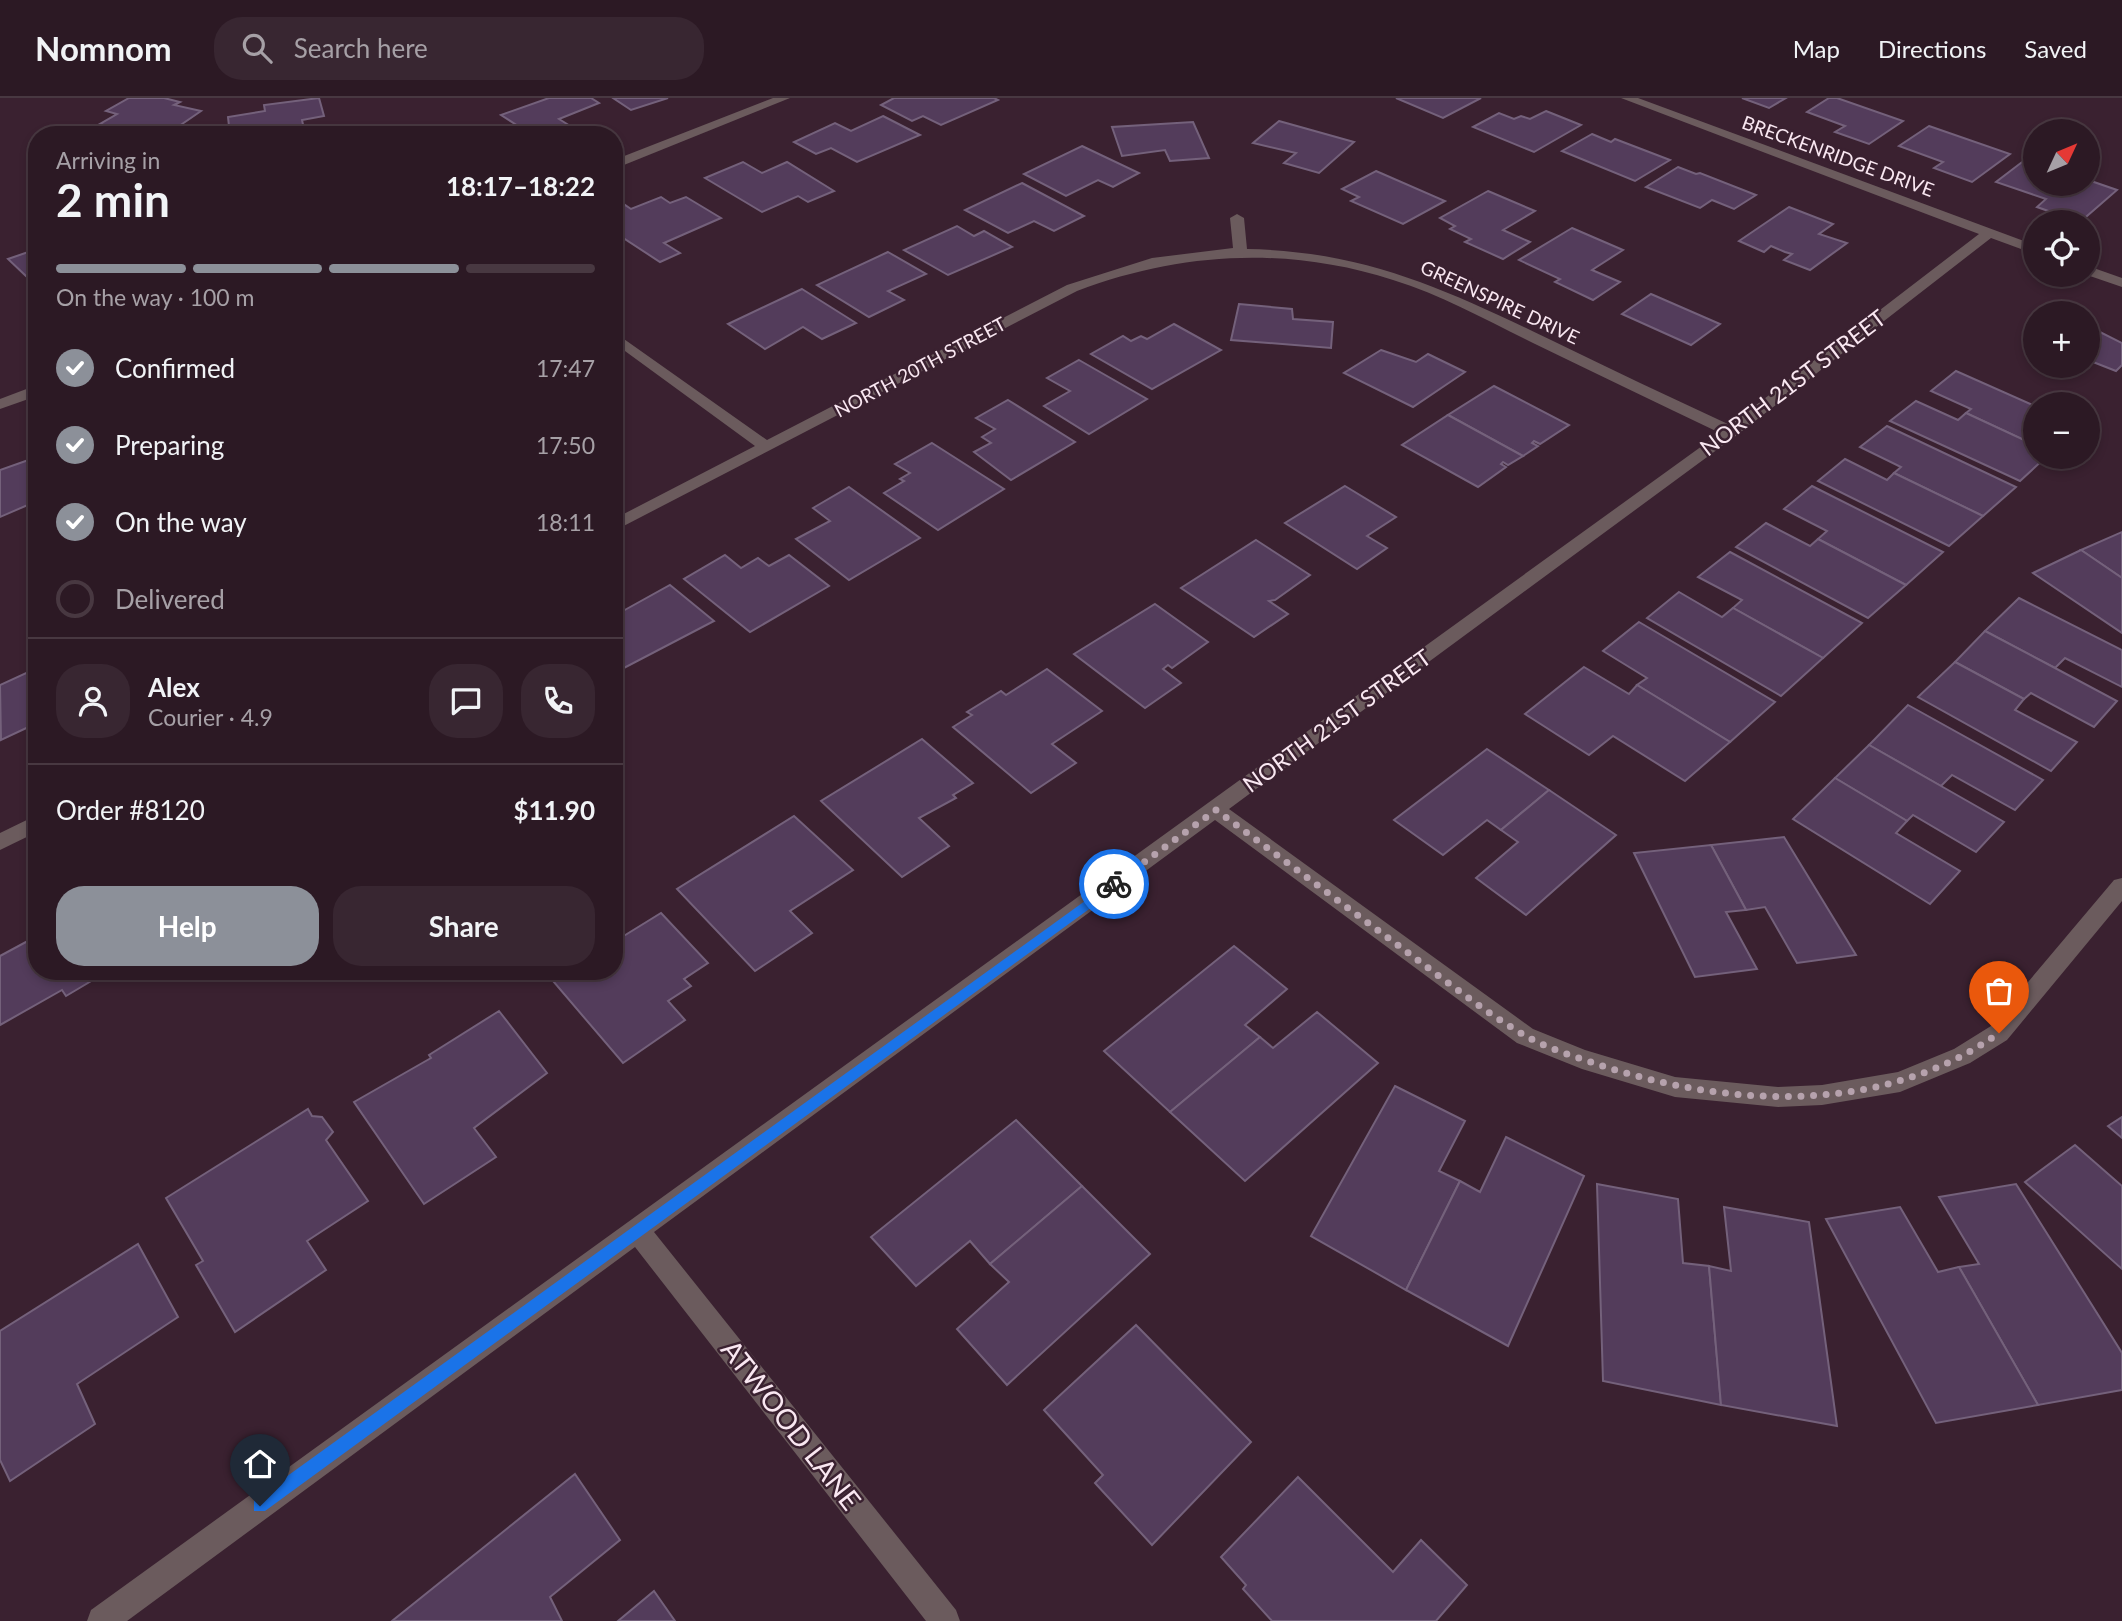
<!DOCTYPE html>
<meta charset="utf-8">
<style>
body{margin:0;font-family:Lato,sans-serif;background:#382631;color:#f1f3f6;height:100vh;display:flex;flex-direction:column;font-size:26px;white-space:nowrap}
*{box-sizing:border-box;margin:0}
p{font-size:23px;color:#a6a0a6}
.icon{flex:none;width:38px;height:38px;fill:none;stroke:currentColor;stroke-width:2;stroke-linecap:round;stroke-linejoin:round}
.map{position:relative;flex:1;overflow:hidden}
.panel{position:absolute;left:28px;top:28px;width:595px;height:854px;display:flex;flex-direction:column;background:#2c1924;border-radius:28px;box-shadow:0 4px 10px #0003,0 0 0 2px #483841}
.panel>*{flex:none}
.needle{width:46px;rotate:46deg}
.controls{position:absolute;left:2023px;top:21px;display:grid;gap:14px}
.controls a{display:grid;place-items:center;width:77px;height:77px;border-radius:50%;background:#2c1924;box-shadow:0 4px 10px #0003,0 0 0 2px #483841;font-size:35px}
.pin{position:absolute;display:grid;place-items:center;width:60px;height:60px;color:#fff;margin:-72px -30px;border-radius:50% 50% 50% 0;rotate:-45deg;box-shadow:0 0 7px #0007}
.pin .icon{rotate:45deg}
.courier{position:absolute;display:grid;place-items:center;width:70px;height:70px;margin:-35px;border:5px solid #1a73e8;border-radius:50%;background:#fff;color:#222;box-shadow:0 2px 9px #0007}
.overview em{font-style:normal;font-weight:700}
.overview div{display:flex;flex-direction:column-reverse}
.overview{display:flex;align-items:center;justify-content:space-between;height:119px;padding:0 28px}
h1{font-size:46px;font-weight:700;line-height:52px}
.bar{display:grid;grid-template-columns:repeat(4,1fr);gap:10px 7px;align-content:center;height:84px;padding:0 28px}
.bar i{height:9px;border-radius:5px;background:#483841}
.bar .active{background:#8c9099}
.bar p{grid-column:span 4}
.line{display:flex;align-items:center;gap:18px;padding:0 28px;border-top:2px solid #483841}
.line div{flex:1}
.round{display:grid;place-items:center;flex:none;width:74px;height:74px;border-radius:28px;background:#382631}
ol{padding:0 28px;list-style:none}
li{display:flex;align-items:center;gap:21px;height:77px}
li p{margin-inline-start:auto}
li .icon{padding:7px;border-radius:50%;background:#8c9099;color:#fff;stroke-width:4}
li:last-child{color:#a6a0a6}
li i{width:38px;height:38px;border:4px solid #483841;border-radius:50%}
.primary-button{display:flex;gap:14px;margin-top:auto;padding:14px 28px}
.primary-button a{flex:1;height:80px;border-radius:28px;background:#8c9099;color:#fff;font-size:28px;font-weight:700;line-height:80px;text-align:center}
.primary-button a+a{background:#382631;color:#f1f3f6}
header{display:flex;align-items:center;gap:42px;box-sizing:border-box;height:98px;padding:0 35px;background:#2c1924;border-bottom:2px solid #483841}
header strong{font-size:33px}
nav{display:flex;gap:38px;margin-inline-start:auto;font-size:24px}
.search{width:490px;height:63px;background:#382631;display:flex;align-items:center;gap:18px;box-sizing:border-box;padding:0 24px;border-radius:28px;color:#a6a0a6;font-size:26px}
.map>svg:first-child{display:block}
.building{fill:#533c5b;stroke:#74617b;stroke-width:2}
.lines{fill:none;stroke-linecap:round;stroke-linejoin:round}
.minor{fill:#6b5b5d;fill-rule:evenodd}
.route{fill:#1a73e8}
.done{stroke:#b6a2ad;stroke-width:7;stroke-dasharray:0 12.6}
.labels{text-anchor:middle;stroke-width:5;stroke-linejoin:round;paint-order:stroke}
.far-street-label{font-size:19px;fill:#f9e7f1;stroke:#3a2130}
.street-label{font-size:23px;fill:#f9e7f1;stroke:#3a2130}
.near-street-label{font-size:28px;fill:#f9e7f1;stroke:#3a2130}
</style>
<header>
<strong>Nomnom</strong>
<div class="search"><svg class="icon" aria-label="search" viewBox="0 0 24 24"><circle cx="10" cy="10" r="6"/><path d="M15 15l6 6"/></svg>Search here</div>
<nav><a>Map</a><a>Directions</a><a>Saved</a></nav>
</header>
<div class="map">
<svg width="2122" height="1523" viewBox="0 0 2122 1523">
<rect width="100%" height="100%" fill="#3a2130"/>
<g class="building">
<path d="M129 0H164L180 4 174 7 201 13 166 37H142L100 26 117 16 106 13Z"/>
<path d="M319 0 324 18 302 22 304 31 270 37H230L228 19 265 13 264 7Z"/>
<path d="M549 0H591L599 5 559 21 575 31 560 37H532L501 17Z"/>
<path d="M613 0H668L631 12Z"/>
<path d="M994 0 998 2 941 27 923 18 912 23 881 7 894 0Z"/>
<path d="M1396 0H1481L1443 20Z"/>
<path d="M1742 0H1786L1769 10Z"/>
<path d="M1829 0H1837L1903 23 1869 46 1835 34 1845 28 1807 14Z"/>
<path d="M1546 13 1581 27 1534 54 1473 29 1499 15 1514 21 1521 18 1530 21Z"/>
<path d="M883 18 920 37 857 64 831 50 816 56 794 44 835 25 851 33Z"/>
<path d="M1279 23 1354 44 1319 75 1284 65 1296 55 1253 45Z"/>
<path d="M1193 24 1209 60 1170 63 1165 52 1122 58 1112 29Z"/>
<path d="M496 28 509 37H472Z"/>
<path d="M1929 28 2010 56 1972 84 1934 70 1943 64 1899 48Z"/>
<path d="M1592 36 1611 44 1615 41 1670 62 1635 83 1562 53Z"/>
<path d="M1082 48 1139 75 1113 89 1098 82 1066 98 1024 76Z"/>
<path d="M2026 61 2035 64V86H2088V82L2117 92 2080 124 2037 109 2046 101 1996 84Z"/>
<path d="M743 64 762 75 787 64 834 93 808 104 798 98 762 114 705 80Z"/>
<path d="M1678 69 1696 76 1700 75 1756 97 1734 111 1712 102 1700 110 1646 89Z"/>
<path d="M1376 73 1445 103 1403 126 1351 103 1359 99 1342 91Z"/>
<path d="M1022 85 1084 118 1054 133 1034 123 1008 135 965 112Z"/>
<path d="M1488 93 1535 113 1503 132 1530 144 1503 161 1465 144 1471 141 1450 131 1455 128 1440 120Z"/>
<path d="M661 99 670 105 686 99 721 120 664 145 680 155 660 164 617 136 614 138V112L625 107 631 111Z"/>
<path d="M1789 109 1833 126 1819 136 1847 145 1810 172 1784 162 1792 156 1785 154 1771 148 1764 154 1739 143Z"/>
<path d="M957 128 974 138 984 133 1012 149 948 177 904 152Z"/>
<path d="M1572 130 1623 152 1592 172 1620 184 1593 202 1555 184 1560 181 1519 162Z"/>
<path d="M37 151V174L26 178 8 161Z"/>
<path d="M888 154 926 176 888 193 904 202 869 219 817 187Z"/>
<path d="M802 191 856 225 822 241 803 229 765 251 728 226Z"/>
<path d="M1651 196 1720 226 1691 247 1622 216Z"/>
<path d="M1239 206 1292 211 1293 221 1333 224 1331 250 1231 242Z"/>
<path d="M1174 226 1221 252 1152 291 1091 256 1123 238 1131 243 1141 238 1147 241Z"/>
<path d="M2088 228 2122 245V267L2116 273 2088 262Z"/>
<path d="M1381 252 1416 264 1428 256 1465 274 1413 309 1344 275Z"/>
<path d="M1079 262 1147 301 1089 336 1044 308 1070 293 1047 280Z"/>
<path d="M1956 273 2035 308V347L1966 315 1971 311 1931 293Z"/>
<path d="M1494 288 1569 327 1540 346 1534 343 1532 345 1538 348 1523 358 1448 317Z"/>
<path d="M1008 302 1075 344 1011 382 974 354 991 345 982 339 995 331 976 320Z"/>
<path d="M1916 303 1958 322 1966 315 2035 347V359H2046L2020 383 1890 323Z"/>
<path d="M1448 317 1523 358 1508 367 1503 364 1501 366 1506 369 1478 389 1402 347Z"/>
<path d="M1887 328 2016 389 1983 418 1894 375 1901 369 1860 349Z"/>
<path d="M932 345 1004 391 938 432 884 395 904 383 900 381 910 375 895 366Z"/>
<path d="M37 359V403L0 419V372Z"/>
<path d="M1845 361 1887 382 1894 375 1983 418 1949 448 1818 383Z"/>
<path d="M1345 388 1396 419 1367 438 1387 450 1357 471 1285 425Z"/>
<path d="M1812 388 1943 454 1906 487 1818 441 1827 433 1784 411Z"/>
<path d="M849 389 920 440 849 482 796 441 830 423 813 410Z"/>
<path d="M1766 425 1810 448 1818 441 1906 487 1868 520 1736 449Z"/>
<path d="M2122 434V480L2081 452Z"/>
<path d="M1256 442 1310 477 1275 502 1269 503 1288 516 1254 539 1181 490Z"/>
<path d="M2081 452 2122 480V535L2033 475Z"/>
<path d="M1730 454 1862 525 1823 560 1733 510 1742 502 1698 479Z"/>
<path d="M725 457 741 470 758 460 769 468 789 457 829 488 750 534 684 481Z"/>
<path d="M670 487 714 523 622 571 614 564V518Z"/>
<path d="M1679 494 1722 519 1733 510 1823 560 1781 598 1647 520Z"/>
<path d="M2019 500 2122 552V589L2065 560 2055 570 1985 533Z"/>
<path d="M1155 506 1208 544 1172 570 1168 567 1163 571 1181 585 1145 610 1074 556Z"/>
<path d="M1639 524 1775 604 1730 644 1637 587 1647 580 1603 553Z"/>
<path d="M1985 533 2055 570 2117 603 2094 629 2031 595 2024 601 1955 564Z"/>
<path d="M1955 564 2024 601 2015 612 2077 644 2051 673 1918 599Z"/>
<path d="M1584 569 1629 596 1637 587 1730 644 1685 683 1613 638 1589 657 1525 616Z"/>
<path d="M37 570V625L1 642 0 587Z"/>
<path d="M1047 571 1102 613 1052 646 1076 665 1031 695 953 629 972 617 967 614 1001 593 1006 597Z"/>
<path d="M1908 607 2043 682 2015 712 1952 677 1941 688 1869 647Z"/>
<path d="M922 641 973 685 953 697 956 700 919 720 949 748 902 779 821 703Z"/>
<path d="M1869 647 1941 688 2004 724 1976 754 1913 717 1907 723 1835 680Z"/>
<path d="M1487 651 1549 692 1501 732 1487 722 1443 757 1394 722Z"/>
<path d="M1835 680 1907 723 1896 735 1960 773 1930 806 1793 721Z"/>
<path d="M1549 692 1616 737 1526 817 1476 780 1518 744 1501 732Z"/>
<path d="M794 718 853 772 790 813 812 835 755 873 677 791Z"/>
<path d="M1784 739 1856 857 1797 865 1765 809 1746 812 1711 747Z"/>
<path d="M1711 747 1746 812 1726 814 1757 871 1695 879 1634 755Z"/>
<path d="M661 815 708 865 684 881 691 888 668 903 685 922 623 965 553 883 568 873H614V844Z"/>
<path d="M37 838V873H108L66 898 62 892 0 927V858Z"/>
<path d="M1234 848 1287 891 1245 927 1260 939 1170 1014 1104 953Z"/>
<path d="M499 913 547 975 474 1030 496 1059 424 1106 354 1004 431 960 429 957Z"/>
<path d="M1317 914 1378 965 1245 1083 1170 1014 1260 939 1273 950Z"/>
<path d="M1395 988 1465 1023 1439 1073 1460 1083 1406 1192 1311 1138Z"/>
<path d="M308 1011 312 1018 322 1019 333 1034 326 1042 368 1103 307 1143 326 1172 235 1234 196 1167 203 1163 166 1100Z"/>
<path d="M2122 1019V1040L2108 1028Z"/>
<path d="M1016 1022 1082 1088 990 1166 970 1143 916 1188 871 1139Z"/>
<path d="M1506 1039 1584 1078 1508 1248 1406 1192 1460 1083 1480 1094Z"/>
<path d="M2075 1047 2122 1088V1171L2025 1084Z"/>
<path d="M1597 1086 1678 1101 1683 1165 1709 1168 1721 1307 1603 1283Z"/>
<path d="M2016 1086 2122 1255V1292L2038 1307 1959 1169 1979 1166 1939 1099Z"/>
<path d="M1082 1088 1150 1156 1007 1287 957 1231 1009 1184 990 1166Z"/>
<path d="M1724 1109 1809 1124 1837 1328 1721 1307 1709 1168 1731 1173Z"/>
<path d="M1900 1109 1938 1174 1959 1169 2038 1307 1936 1325 1826 1121Z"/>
<path d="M138 1146 178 1219 77 1286 95 1326 10 1383 0 1362V1233Z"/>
<path d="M1136 1227 1251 1344 1152 1447 1095 1385 1103 1377 1044 1312Z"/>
<path d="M575 1376 620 1442 550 1499 562 1523H392Z"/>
<path d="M1298 1379 1393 1474 1421 1442 1467 1487 1436 1523H1272L1243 1491 1246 1487 1221 1459Z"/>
<path d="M654 1493 675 1523H618Z"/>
</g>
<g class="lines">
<g class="minor">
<path d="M773 0H790L614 71V62Z"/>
<path d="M1621 0H1638L2035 147V156L1991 140 1737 337 1229 711 1533 931 1585 952 1675 979 1778 989 1822 987 1898 974 1954 951 1991 928 2114 782 2122 780V803L2007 942 1970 965 1900 994 1822 1007 1778 1009 1675 999 1582 971 1517 945 1215 722 654 1134 956 1512 960 1523H926L635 1149 127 1523H87L91 1512 1720 335C1657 305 1595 275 1533 245 1488 223 1442 197 1393 182 1287 148 1180 154 1077 193L614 433V421L755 348 614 245V234L767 342 1067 187 1152 160 1233 150 1230 120 1237 116 1244 120 1247 151C1365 153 1447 192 1551 242 1610 271 1670 299 1730 327L1979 136Z"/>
<path d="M2088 168 2122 180V189L2087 177Z"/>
<path d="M37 287V298L0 311V301Z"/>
<path d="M37 717V734L0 752V735Z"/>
</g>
</g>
<path class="route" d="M1114 782 1119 786 1118 790 265 1413H254V1402Z"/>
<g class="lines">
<path class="done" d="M1114 786 1216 712C1279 758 1341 805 1403 851 1442 880 1482 912 1524 937 1548 951 1576 959 1603 968 1732 1010 1884 1017 1999 935"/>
</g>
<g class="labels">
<g class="far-street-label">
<text transform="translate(1838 58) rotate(20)" y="7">BRECKENRIDGE DRIVE</text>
<text transform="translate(1500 204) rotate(25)" y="7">GREENSPIRE DRIVE</text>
<text transform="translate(920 269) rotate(-28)" y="7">NORTH 20TH STREET</text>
</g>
<g class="street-label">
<text transform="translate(1793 285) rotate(-37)" y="8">NORTH 21ST STREET</text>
<text transform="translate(1337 623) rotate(-36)" y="8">NORTH 21ST STREET</text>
</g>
<g class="near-street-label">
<text transform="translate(791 1327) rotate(52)" y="10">ATWOOD LANE</text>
</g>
</g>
</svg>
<div class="controls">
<a><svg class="needle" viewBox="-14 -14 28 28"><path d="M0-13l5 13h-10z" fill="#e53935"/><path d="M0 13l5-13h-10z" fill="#a6a0a6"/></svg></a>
<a><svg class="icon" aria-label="locate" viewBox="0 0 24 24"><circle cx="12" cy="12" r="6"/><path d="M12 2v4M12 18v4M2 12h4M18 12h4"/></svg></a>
<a>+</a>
<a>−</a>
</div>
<div class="pin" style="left:1999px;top:935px;background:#ea580c"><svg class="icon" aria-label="bag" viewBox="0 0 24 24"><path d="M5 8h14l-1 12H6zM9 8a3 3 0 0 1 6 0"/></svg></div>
<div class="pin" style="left:260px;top:1408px;background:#1f2937"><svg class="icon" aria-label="home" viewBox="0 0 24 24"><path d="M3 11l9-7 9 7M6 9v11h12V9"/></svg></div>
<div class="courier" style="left:1114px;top:786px"><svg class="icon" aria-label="bike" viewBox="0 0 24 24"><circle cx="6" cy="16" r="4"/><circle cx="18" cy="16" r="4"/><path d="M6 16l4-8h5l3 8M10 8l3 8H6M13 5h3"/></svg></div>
<section class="panel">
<div class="overview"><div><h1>2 min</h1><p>Arriving in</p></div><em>18:17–18:22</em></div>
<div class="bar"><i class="active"></i><i class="active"></i><i class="active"></i><i></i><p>On the way · 100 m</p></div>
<ol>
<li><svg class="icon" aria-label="check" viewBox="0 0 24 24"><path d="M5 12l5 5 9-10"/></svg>Confirmed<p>17:47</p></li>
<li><svg class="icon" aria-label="check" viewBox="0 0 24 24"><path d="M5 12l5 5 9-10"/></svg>Preparing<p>17:50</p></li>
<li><svg class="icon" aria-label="check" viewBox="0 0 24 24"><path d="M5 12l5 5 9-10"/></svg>On the way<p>18:11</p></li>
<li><i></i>Delivered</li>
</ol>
<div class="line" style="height:126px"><a class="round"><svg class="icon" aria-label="person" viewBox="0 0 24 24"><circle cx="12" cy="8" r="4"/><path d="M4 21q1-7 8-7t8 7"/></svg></a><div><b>Alex</b><p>Courier · 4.9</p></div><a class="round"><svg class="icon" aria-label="chat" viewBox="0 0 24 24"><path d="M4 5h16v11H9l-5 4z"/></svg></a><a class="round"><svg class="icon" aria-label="phone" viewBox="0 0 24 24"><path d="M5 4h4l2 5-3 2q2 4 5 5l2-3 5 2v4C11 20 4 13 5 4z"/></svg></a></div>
<div class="line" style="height:91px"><div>Order #8120</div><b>$11.90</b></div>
<div class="primary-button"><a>Help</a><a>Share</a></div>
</section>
</div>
